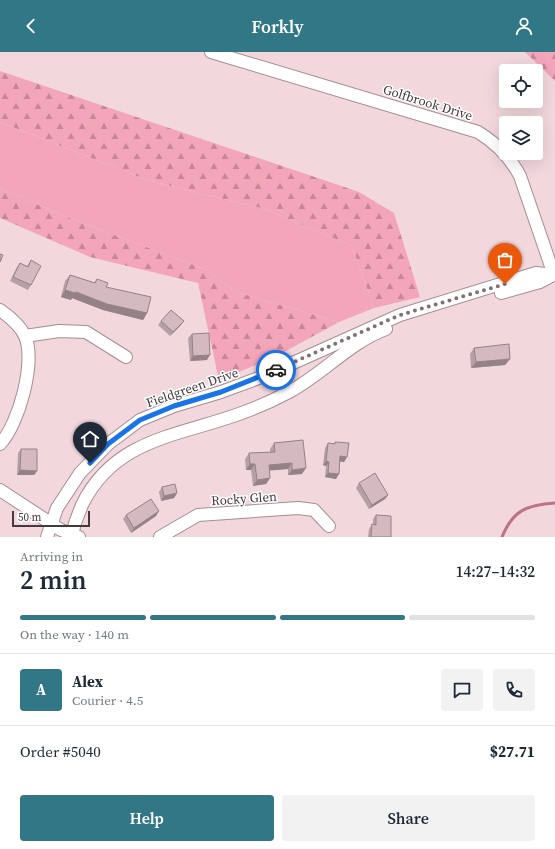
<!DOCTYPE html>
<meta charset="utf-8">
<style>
body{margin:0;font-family:"Source Serif 4",serif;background:#f2f2f3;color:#1f2937;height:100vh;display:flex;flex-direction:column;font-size:15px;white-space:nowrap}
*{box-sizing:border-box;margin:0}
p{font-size:13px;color:#747a83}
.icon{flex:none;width:22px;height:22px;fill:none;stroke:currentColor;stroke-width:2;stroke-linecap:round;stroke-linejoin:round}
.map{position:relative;height:485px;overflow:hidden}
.panel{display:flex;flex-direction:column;background:#fff;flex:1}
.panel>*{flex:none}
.fabs{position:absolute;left:499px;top:12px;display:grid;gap:8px}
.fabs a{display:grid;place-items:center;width:44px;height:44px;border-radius:4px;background:#fff;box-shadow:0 4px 16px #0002;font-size:20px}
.scale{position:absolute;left:12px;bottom:10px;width:78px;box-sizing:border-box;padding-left:4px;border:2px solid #44393c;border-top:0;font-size:11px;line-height:14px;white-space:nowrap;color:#44393c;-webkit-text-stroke:3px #fff;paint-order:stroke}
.pin{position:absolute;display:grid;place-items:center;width:34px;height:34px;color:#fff;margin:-41px -17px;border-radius:50% 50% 50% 0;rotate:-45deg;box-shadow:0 0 4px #0007}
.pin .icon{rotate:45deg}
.courier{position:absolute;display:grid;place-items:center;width:40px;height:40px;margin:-20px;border:3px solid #1a73e8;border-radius:50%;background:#fff;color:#222;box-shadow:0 1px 5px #0007}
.summary em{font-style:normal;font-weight:600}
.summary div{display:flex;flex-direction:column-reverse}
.summary{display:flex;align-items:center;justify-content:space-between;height:68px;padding:0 20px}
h1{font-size:26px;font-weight:600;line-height:30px}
.bar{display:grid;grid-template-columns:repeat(4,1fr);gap:6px 4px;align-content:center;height:48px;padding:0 20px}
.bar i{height:5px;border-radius:3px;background:#e0e1e3}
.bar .active{background:#327785}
.bar p{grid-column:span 4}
.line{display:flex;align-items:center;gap:10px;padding:0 20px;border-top:1px solid #e0e1e3}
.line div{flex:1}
.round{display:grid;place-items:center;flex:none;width:42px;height:42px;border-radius:4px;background:#f2f2f3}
.cta{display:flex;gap:8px;margin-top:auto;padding:8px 20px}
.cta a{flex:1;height:46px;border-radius:4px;background:#327785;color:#fff;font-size:16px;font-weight:600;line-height:46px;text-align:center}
.cta a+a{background:#f2f2f3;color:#1f2937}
header{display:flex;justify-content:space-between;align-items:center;height:52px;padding:0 20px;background:#327785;color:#fff;font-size:18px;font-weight:600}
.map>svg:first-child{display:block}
.green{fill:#f3a5b9}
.forest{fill:url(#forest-firs)}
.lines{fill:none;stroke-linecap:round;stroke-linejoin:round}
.stream{stroke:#bd7288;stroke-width:3}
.minor-casing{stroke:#a68d93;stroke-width:14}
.minor{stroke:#fff;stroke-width:12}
.wall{fill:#b6a0a5}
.shaded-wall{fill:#948286}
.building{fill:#d4bac0;stroke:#948286}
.done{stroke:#817074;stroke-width:4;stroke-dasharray:0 7.2}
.route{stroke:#1a73e8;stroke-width:5}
.labels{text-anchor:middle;stroke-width:3;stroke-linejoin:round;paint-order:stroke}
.street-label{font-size:13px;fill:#44393c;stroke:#fff}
</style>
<header><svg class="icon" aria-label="back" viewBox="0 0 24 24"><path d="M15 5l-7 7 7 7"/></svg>Forkly<svg class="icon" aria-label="person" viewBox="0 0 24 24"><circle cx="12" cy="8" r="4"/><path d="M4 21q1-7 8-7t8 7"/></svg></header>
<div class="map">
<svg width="555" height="485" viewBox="0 0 555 485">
<defs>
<pattern id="forest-firs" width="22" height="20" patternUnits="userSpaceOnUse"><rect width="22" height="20" fill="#f3a5b9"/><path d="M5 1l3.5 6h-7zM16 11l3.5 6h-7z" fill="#c68798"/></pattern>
</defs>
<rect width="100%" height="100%" fill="#f2d7dd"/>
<path class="green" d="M0 70 147 128 265 157 352 194 374 256 339 270 236 240 207 218 64 164 0 136Z"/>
<g class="forest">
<path d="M525 0H555V29Z"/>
<path d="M0 19 359 140 394 161 420 245 374 256 352 194 265 157 147 128 0 70Z"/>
<path d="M0 136 64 164 207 218 236 240 339 270 273 306 219 328 198 231 90 205 0 166Z"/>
</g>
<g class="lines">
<path class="stream" d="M502 485C513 458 527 453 555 451"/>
<defs>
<g id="minor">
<path d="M211 0 478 80C496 91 510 105 520 124L554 223"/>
<path d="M501 241 540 230 553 223"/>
<path d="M0 258C10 265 20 273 25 284 36 310 19 372 0 392"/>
<path d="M25 284 59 279 86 280 126 305"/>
<path d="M0 438 61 478 79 485"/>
<path d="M47 485 57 456 80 421 108 392 140 368 174 354 221 340 264 324 400 263 536 221 554 223"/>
<path d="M72 485C73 473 78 464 82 453 114 387 178 384 239 362 256 356 274 348 289 340 323 322 350 290 386 277"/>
<path d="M160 485 198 463 298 456 314 458 329 474"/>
</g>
</defs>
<use href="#minor" class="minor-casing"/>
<use href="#minor" class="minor"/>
</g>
<g class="wall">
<path d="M31 208V233L28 238 10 229 17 215 20 211 27 214Z"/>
<path d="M70 223 94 231 97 227 106 235 147 261 143 268 103 258 72 246 71 248 61 245 65 229Z"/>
<path d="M161 269 181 273 170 284 158 273Z"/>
<path d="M192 282 207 308 190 309 188 286Z"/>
<path d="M474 296 510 307 505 313 471 316 470 302Z"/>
<path d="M335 390 347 405 344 410 340 409 336 427 325 425 326 414 323 413 325 396 328 391 333 392Z"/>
<path d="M274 391 302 422 288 423V417L269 418 270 426 266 432 253 434 251 418H246L245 407 249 401 270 400V397Z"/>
<path d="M21 397 37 419 34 423H17L18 401Z"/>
<path d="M359 431 388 443 385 447 369 457 356 436Z"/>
<path d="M162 435 177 441 174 446 161 449 159 440Z"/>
<path d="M126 463 156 464 131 481 123 467Z"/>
<path d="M376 463 391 485H368L369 477 372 472H373V467Z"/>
</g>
<g class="shaded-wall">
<path d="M65 238 76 240 147 261 143 268 103 258 72 246 71 248 61 245Z"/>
<path d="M184 269 181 273 170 284 173 280Z"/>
<path d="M210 303 207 308 190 309 193 304Z"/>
<path d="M510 307 505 313 471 316 476 310Z"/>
<path d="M340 404 347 405 344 410 337 409Z"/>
<path d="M326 409 329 410 326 414 323 413Z"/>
<path d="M292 411 288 417 265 419 269 413Z"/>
<path d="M250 412H255L251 418H246Z"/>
<path d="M306 416 302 422 288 423 292 418Z"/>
<path d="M20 418 37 419 34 423H17Z"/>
<path d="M328 421 339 422 336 427 325 425Z"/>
<path d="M270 426 266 432 253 434 257 428Z"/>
<path d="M177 441 174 446 161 449 164 444Z"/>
<path d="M388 443 385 447 369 457 372 453Z"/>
<path d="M159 459 156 464 131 481 134 476Z"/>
</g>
<g class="building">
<path d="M0 202 3 203 0 210Z"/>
<path d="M31 208 41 214 31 233 13 225 20 211 28 215Z"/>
<path d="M70 223 95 231 97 227 108 231 106 235 151 245 147 261 107 252 76 240 75 241 65 238Z"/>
<path d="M171 258 184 269 173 280 161 269Z"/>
<path d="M209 281 210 303 193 304 192 282Z"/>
<path d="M509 292 510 307 476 310 474 296Z"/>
<path d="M303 388 306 416 292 418V411L269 413 270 426 257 428 255 412H250L249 401 275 400 274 391Z"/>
<path d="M335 390 349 391 347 405 340 404 339 422 328 421 329 410 326 409 328 391 335 392Z"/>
<path d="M21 397H37V419L20 418Z"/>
<path d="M375 421 388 443 372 453 359 431Z"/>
<path d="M175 432 177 441 164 444 162 435Z"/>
<path d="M151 447 159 459 134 476 126 463Z"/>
<path d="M376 463 391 464V485H371L372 472 376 473Z"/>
</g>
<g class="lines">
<path class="done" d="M276 318 400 263 505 232"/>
<path class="route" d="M90 411 108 392 140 368 174 354 221 340 276 318"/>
</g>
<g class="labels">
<g class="street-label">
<text transform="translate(428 50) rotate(17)" y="5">Golfbrook Drive</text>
<text transform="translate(192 335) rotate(-19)" y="5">Fieldgreen Drive</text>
<text transform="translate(244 446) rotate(-4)" y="5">Rocky Glen</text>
</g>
</g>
</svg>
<div class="fabs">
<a><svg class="icon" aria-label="locate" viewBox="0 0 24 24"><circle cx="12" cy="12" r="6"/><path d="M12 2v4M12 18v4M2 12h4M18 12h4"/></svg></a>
<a><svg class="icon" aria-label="layers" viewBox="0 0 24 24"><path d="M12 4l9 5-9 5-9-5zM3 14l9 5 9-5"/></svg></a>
</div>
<div class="scale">50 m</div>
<div class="pin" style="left:505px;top:232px;background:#ea580c"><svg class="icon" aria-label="bag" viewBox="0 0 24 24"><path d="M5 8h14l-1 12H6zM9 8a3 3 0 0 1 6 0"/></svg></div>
<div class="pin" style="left:90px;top:411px;background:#1f2937"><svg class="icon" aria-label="home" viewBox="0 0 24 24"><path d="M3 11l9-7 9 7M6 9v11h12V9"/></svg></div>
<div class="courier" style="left:276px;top:318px"><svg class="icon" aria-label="car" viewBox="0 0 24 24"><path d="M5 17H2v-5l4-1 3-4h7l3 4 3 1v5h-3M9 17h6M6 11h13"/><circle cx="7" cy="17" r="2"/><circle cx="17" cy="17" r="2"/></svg></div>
</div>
<section class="panel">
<div class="summary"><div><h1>2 min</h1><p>Arriving in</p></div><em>14:27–14:32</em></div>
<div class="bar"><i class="active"></i><i class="active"></i><i class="active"></i><i></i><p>On the way · 140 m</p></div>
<div class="line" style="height:72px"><b class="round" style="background:#327785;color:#fff">A</b><div><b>Alex</b><p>Courier · 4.5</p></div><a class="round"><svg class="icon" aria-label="chat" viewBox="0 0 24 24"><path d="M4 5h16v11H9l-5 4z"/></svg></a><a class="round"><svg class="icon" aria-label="phone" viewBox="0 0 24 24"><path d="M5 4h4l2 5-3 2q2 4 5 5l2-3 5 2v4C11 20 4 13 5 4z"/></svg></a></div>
<div class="line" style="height:52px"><div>Order #5040</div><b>$27.71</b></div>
<div class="cta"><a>Help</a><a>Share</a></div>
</section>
